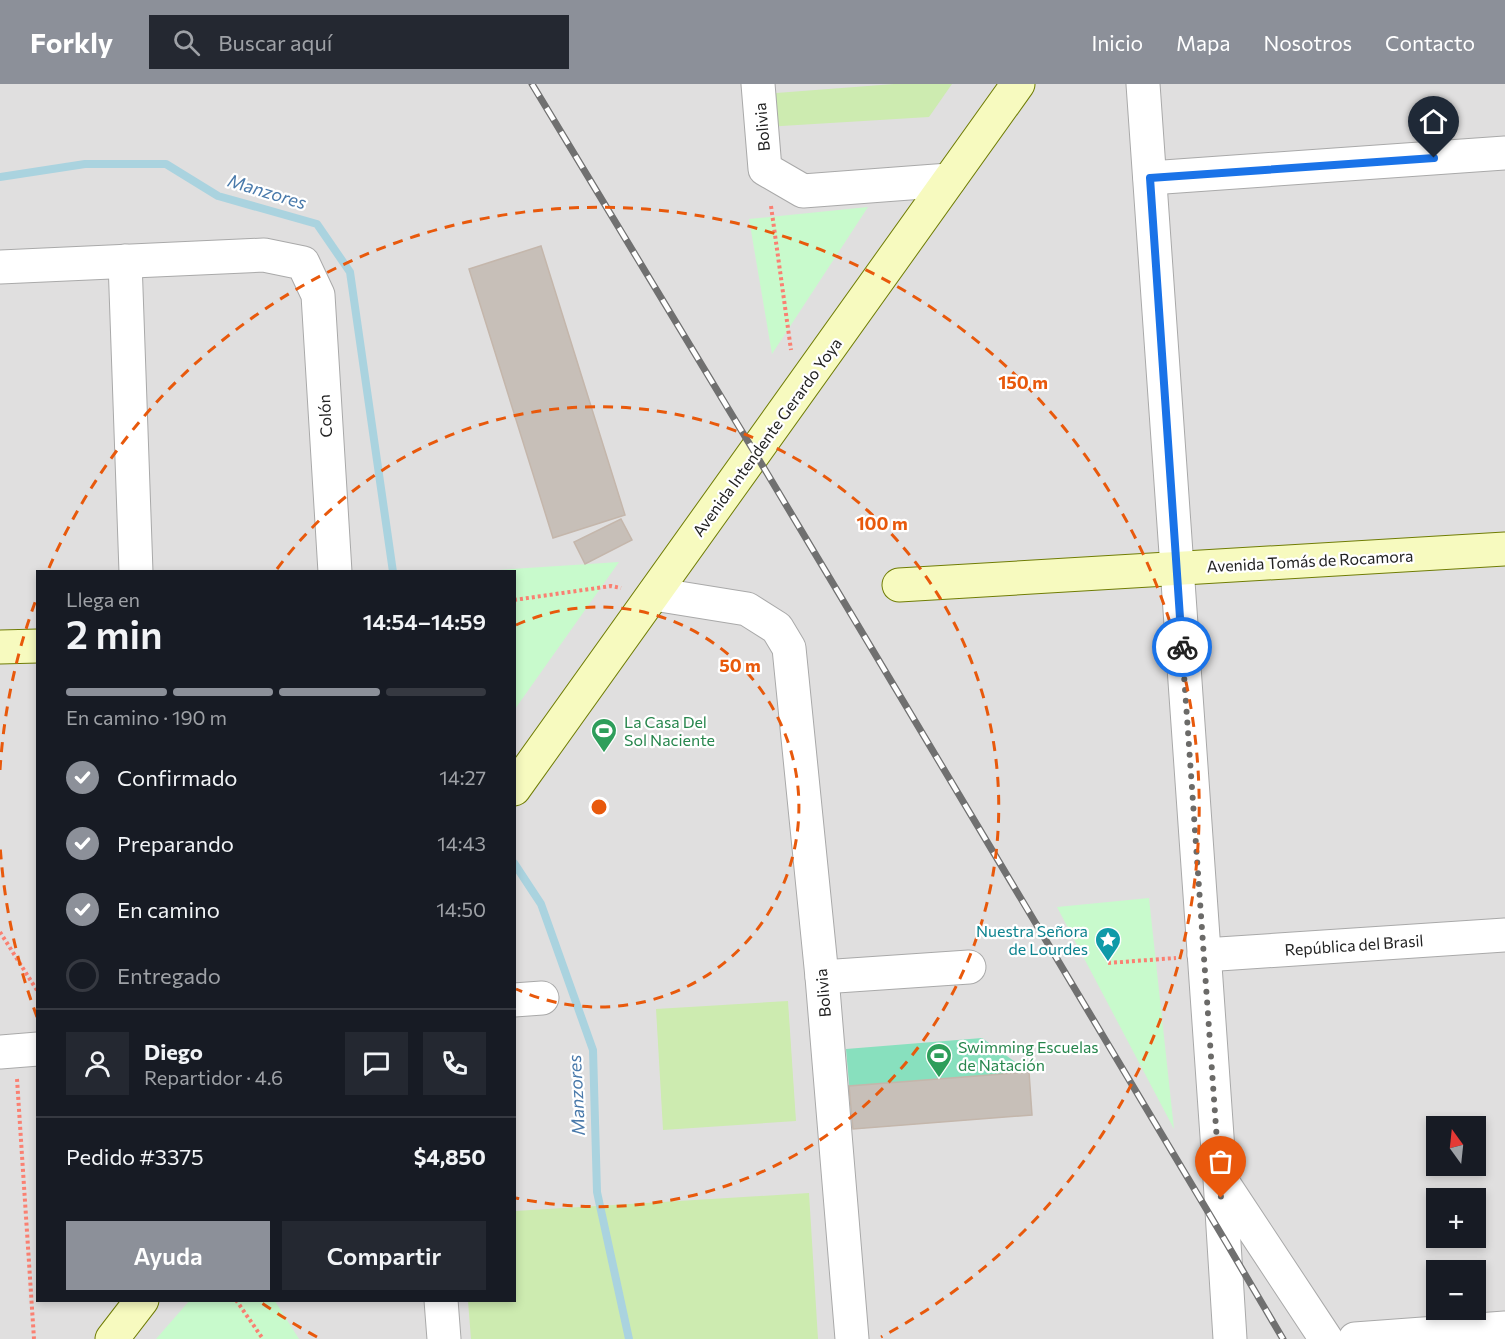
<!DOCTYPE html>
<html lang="es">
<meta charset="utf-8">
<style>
body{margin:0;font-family:Commissioner,sans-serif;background:#242831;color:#f1f3f6;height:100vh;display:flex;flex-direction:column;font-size:22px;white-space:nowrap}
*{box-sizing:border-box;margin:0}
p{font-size:20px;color:#9ea1a6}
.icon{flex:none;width:33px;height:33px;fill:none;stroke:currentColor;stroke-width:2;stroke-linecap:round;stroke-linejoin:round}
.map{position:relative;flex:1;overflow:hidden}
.details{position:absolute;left:36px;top:486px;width:480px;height:732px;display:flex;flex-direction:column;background:#171b24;border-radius:0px;box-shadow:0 3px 9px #0003}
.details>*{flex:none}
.needle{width:39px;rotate:345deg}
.buttons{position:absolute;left:1426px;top:1032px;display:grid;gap:12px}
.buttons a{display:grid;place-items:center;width:60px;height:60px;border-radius:0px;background:#171b24;box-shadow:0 3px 9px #0003;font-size:30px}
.pin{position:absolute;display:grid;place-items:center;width:51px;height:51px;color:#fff;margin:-62px -26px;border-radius:50% 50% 50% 0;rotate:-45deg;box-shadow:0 0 6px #0007}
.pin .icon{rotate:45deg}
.courier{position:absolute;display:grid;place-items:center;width:60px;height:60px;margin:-30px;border:4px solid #1a73e8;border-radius:50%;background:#fff;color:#222;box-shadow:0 2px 8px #0007}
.summary em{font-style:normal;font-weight:600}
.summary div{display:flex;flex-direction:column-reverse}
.summary{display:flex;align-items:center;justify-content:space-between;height:102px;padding:0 30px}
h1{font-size:39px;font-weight:600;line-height:45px}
.bar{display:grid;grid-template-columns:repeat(4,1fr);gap:9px 6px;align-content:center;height:72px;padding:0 30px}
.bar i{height:8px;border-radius:4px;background:#363941}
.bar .selected{background:#8c9099}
.bar p{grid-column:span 4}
.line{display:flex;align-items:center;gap:15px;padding:0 30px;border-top:2px solid #363941}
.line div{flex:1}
.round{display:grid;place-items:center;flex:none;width:63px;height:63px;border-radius:0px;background:#242831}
ol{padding:0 30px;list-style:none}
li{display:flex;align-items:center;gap:18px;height:66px}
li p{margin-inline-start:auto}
li .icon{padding:6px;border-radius:50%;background:#8c9099;color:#fff;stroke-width:4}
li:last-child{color:#9ea1a6}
li i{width:33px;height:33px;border:3px solid #363941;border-radius:50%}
.cta{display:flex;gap:12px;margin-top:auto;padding:12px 30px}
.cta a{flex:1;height:69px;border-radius:0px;background:#8c9099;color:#fff;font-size:24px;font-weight:600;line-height:69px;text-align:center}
.cta a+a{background:#242831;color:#f1f3f6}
header{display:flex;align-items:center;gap:36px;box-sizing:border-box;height:84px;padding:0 30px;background:#8c9099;color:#fff}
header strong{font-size:28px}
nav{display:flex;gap:33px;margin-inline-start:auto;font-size:21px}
.search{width:420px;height:54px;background:#242831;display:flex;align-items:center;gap:15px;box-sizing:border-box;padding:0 21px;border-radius:0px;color:#9ea1a6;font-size:22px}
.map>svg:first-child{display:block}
.residential{fill:#e0dfdf;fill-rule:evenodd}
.grass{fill:#cdebb0}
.park{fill:#c8facc}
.pitch{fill:#88e0be}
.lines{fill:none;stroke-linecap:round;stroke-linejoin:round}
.stream{stroke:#aad3df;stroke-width:8}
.building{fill:#c7bfb8;stroke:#c4b6ab;stroke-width:1.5}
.street-casing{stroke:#a9a9a9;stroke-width:35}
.secondary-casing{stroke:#707d05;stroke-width:35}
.path{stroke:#fa8072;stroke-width:4;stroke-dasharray:3 3;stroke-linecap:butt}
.street{stroke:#fff;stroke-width:33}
.secondary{stroke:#f7fabf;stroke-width:33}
.rail-casing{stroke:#707070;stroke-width:7}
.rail{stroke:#fff;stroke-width:4.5;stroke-dasharray:14;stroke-linecap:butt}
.done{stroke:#6b6a68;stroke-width:6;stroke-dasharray:0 10.8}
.route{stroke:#1a73e8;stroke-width:8}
.ring{fill:none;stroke:#e8590c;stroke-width:3;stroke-dasharray:10 8}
.labels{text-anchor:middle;stroke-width:4.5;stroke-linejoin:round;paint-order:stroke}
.street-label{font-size:16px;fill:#222;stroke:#fff}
.leisure-label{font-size:16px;fill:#27864d;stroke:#fff;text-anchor:start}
.culture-label{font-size:16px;fill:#0d838f;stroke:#fff;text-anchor:end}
.water-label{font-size:18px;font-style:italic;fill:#4a7aab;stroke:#fff}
.centre{fill:#e8590c;stroke:#fff;stroke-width:3}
.ring-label{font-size:18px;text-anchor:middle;font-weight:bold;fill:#e8590c;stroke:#fff;stroke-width:4.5;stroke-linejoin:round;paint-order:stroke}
</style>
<header>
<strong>Forkly</strong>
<div class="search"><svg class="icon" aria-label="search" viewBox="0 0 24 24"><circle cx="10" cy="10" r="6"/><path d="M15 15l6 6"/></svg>Buscar aquí</div>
<nav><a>Inicio</a><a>Mapa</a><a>Nosotros</a><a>Contacto</a></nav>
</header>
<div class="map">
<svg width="1505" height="1255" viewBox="0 0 1505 1255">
<rect width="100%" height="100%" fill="#f2efe9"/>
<path class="residential" d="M0 0H1505V1255H0ZM38 488H514V1216H38ZM1437 1042H1476V1082H1437ZM1437 1114H1476V1154H1437ZM1437 1186H1476V1226H1437Z"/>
<g class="grass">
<path d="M894 0H952L929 33 765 43 763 10Z"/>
<path d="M788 917 796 1037 663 1046 656 925Z"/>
<path d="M809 1109 818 1255H471L468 1217 514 1216 515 1127Z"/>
</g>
<g class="park">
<path d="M868 123 772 270 749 135Z"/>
<path d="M619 478 515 625 514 488 483 487Z"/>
<path d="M1149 814 1174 1045 1057 823Z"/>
<path d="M190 1216 275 1217 299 1255H156Z"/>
</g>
<path class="pitch" d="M982 954 1029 988 1032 1031 853 1045 846 965Z"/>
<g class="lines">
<g class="stream">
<path d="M0 93 85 80H166L218 112 317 140 350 188 393 488"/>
<path d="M514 779 541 820 593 966 597 1108 629 1255"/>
</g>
</g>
<g class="building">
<path d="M541 162 625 431 553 454 469 185Z"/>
<path d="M621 435 632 456 585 480 574 458Z"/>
<path d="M1029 988 1032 1031 853 1045 849 1002Z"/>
</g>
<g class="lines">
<defs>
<g id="street">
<path d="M758 0 765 85 803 107 949 96"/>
<path d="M1143 0 1220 1095 1230 1255"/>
<path d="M1150 94 1505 69"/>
<path d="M125 177 136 488"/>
<path d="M0 183 264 171 303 179 318 211 335 488"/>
<path d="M654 510 747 525 777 544 789 564 822 893 852 1255"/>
<path d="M1204 871 1505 851"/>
<path d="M822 893 969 883"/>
<path d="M514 916 542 914"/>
<path d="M0 968 38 965"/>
<path d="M1221 1096 1326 1255"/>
<path d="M441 1216 444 1255"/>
<path d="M1355 1255 1505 1244"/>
</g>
<g id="secondary">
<path d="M899 501 1505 465"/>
<path d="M0 563 38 562"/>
<path d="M514 705 1018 0"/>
<path d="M112 1255 142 1216"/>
</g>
</defs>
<use href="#street" class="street-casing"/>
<use href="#secondary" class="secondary-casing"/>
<g class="path">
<path d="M771 122 791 266"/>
<path d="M514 516 611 502 621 504"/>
<path d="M0 848 38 908"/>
<path d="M1108 879 1176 874"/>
<path d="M17 995 34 1255"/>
<path d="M236 1216 263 1255"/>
</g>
<use href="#street" class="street"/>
<use href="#secondary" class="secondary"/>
<defs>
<path id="rail" d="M532 0 755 369 1223 1153 1283 1255"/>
</defs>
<use href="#rail" class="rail-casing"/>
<use href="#rail" class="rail"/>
</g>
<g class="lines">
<path class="done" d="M1182 563 1221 1114"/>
<path class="route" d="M1182 563 1150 94 1434 74"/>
</g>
<g class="ring">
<path d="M516 541A200 200 0 1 1 516 905"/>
<path d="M277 485A400 400 0 1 1 516 1114"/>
<path d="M317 1253A600 600 0 0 1 259 1217M37 933A600 600 0 0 1 0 760M0 686A600 600 0 0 1 37 513M49 484A600 600 0 1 1 881 1253"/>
</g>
<defs>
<symbol id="stadium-pin" viewBox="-11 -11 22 30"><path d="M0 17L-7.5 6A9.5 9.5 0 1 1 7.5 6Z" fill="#2e9e5b" stroke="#fff"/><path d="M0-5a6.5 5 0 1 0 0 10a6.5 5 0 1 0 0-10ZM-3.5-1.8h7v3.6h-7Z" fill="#fff"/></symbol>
<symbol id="sight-pin" viewBox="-11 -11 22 30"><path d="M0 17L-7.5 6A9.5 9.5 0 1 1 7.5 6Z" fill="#0f9aa8" stroke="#fff"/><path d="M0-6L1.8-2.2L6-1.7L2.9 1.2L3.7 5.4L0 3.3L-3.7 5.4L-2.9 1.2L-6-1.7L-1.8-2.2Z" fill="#fff"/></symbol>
</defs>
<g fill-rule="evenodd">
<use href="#stadium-pin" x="589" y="632" width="30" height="40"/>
<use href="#sight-pin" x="1093" y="841" width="30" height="40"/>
<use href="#stadium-pin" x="924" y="957" width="30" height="40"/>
</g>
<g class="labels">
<g class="street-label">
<text transform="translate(762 43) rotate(-95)" y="6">Bolivia</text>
<text transform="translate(325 332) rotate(-93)" y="6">Colón</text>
<text transform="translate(767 353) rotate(-54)" y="6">Avenida Intendente Gerardo Yoya</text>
<text transform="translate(1310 477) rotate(-3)" y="6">Avenida Tomás de Rocamora</text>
<text transform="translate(1354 861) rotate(-4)" y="6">República del Brasil</text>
<text transform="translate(823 909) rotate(-95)" y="6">Bolivia</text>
</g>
<g class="leisure-label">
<text x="624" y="644">La Casa Del<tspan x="624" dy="18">Sol Naciente</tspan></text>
<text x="958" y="969">Swimming Escuelas<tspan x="958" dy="18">de Natación</tspan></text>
</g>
<g class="culture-label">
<text x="1088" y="853">Nuestra Señora<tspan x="1088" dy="18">de Lourdes</tspan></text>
</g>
<g class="water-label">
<text transform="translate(267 108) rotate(17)" y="6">Manzores</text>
<text transform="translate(577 1011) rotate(-93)" y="6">Manzores</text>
</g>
</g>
<circle cx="599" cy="723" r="9" class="centre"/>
<g class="ring-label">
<text x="1023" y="305">150 m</text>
<text x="882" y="446">100 m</text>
<text x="740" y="588">50 m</text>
</g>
</svg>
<div class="buttons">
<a><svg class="needle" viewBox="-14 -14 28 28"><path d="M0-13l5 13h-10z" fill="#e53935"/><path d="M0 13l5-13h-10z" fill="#9ea1a6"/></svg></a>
<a>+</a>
<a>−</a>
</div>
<div class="pin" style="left:1221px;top:1114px;background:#ea580c"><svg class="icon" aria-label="bag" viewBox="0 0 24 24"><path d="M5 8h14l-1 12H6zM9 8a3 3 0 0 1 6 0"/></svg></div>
<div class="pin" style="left:1434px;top:74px;background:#1f2937"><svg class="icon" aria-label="home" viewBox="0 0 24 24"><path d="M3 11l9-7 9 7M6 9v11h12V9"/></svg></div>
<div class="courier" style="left:1182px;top:563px"><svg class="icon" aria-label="bike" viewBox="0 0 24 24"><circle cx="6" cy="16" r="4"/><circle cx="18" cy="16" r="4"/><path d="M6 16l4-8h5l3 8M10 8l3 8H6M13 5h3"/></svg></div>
<section class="details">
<div class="summary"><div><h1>2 min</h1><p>Llega en</p></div><em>14:54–14:59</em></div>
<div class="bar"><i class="selected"></i><i class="selected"></i><i class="selected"></i><i></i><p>En camino · 190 m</p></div>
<ol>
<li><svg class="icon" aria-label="check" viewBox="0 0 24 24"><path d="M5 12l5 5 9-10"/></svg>Confirmado<p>14:27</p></li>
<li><svg class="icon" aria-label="check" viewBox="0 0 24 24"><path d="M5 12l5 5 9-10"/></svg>Preparando<p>14:43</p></li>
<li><svg class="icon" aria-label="check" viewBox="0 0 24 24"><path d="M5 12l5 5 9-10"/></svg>En camino<p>14:50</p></li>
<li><i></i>Entregado</li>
</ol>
<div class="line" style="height:108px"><a class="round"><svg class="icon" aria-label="person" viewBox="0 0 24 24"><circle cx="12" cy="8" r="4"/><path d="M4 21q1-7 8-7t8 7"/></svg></a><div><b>Diego</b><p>Repartidor · 4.6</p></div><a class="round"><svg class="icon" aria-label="chat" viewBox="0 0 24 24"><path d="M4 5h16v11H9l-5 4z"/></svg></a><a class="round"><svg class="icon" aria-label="phone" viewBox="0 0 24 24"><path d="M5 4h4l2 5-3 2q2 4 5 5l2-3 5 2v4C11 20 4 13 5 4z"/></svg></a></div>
<div class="line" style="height:78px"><div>Pedido #3375</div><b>$4,850</b></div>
<div class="cta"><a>Ayuda</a><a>Compartir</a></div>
</section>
</div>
